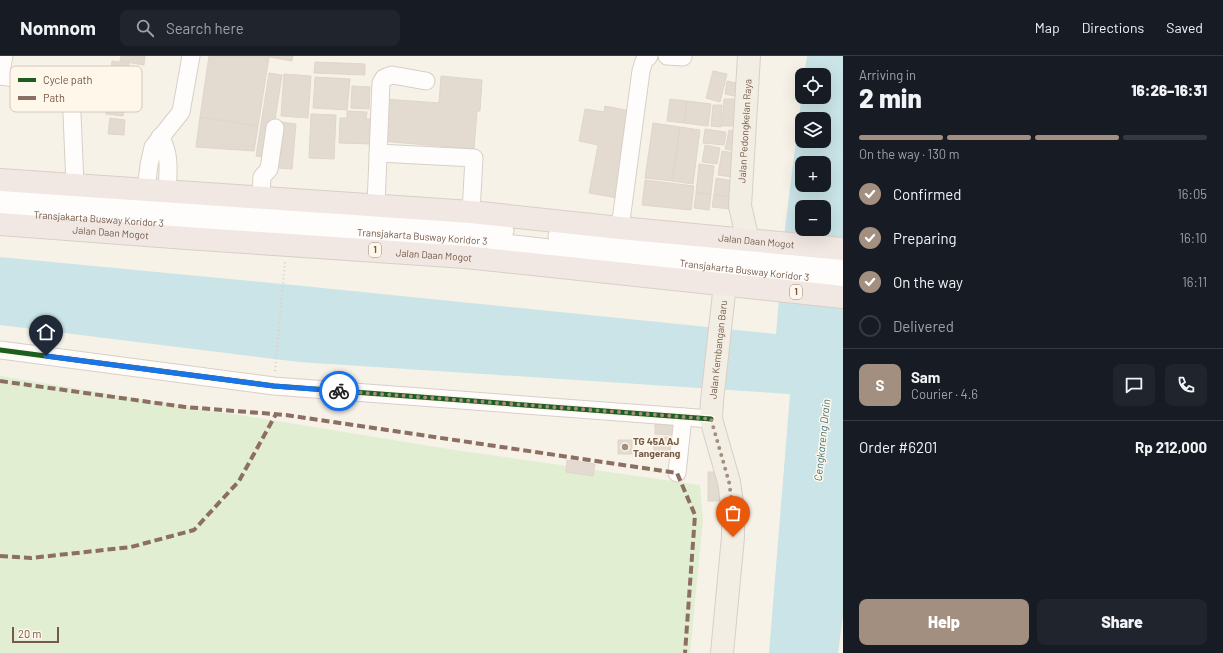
<!DOCTYPE html>
<meta charset="utf-8">
<style>
body{margin:0;font-family:Barlow,sans-serif;background:#20242c;color:#f1f3f6;height:100vh;display:flex;flex-direction:column;font-size:15px;white-space:nowrap}
*{box-sizing:border-box;margin:0}
p{font-size:13px;color:#9ea1a6}
.icon{flex:none;width:22px;height:22px;fill:none;stroke:currentColor;stroke-width:2;stroke-linecap:round;stroke-linejoin:round}
.map{position:relative;flex:1;overflow:hidden}
.details{display:flex;flex-direction:column;background:#171b24;width:380px}
.details>*{flex:none}
.tools{position:absolute;left:795px;top:12px;display:grid;gap:8px}
.tools a{display:grid;place-items:center;width:36px;height:36px;border-radius:8px;background:#171b24;box-shadow:0 4px 16px #0002;font-size:20px}
.scale{position:absolute;left:12px;bottom:10px;width:47px;box-sizing:border-box;padding-left:4px;border:2px solid #755948;border-top:0;font-size:11px;line-height:14px;white-space:nowrap;color:#755948;-webkit-text-stroke:3px #fff7e9;paint-order:stroke}
.pin{position:absolute;display:grid;place-items:center;width:34px;height:34px;color:#fff;margin:-41px -17px;border-radius:50% 50% 50% 0;rotate:-45deg;box-shadow:0 0 4px #0007}
.pin .icon{rotate:45deg}
.courier{position:absolute;display:grid;place-items:center;width:40px;height:40px;margin:-20px;border:3px solid #1a73e8;border-radius:50%;background:#fff;color:#222;box-shadow:0 1px 5px #0007}
.head em{font-style:normal;font-weight:800}
.head div{display:flex;flex-direction:column-reverse}
.head{display:flex;align-items:center;justify-content:space-between;height:68px;padding:0 16px}
h1{font-size:26px;font-weight:800;line-height:30px}
.bar{display:grid;grid-template-columns:repeat(4,1fr);gap:6px 4px;align-content:center;height:48px;padding:0 16px}
.bar i{height:5px;border-radius:3px;background:#363941}
.bar .current{background:#a28f80}
.bar p{grid-column:span 4}
.line{display:flex;align-items:center;gap:10px;padding:0 16px;border-top:1px solid #363941}
.line div{flex:1}
.round{display:grid;place-items:center;flex:none;width:42px;height:42px;border-radius:8px;background:#20242c}
ol{padding:0 16px;list-style:none}
li{display:flex;align-items:center;gap:12px;height:44px}
li p{margin-inline-start:auto}
li .icon{padding:4px;border-radius:50%;background:#a28f80;color:#fff;stroke-width:4}
li:last-child{color:#9ea1a6}
li i{width:22px;height:22px;border:2px solid #363941;border-radius:50%}
.primary-button{display:flex;gap:8px;margin-top:auto;padding:8px 16px}
.primary-button a{flex:1;height:46px;border-radius:8px;background:#a28f80;color:#fff;font-size:16px;font-weight:800;line-height:46px;text-align:center}
.primary-button a+a{background:#20242c;color:#f1f3f6}
header{display:flex;align-items:center;gap:24px;box-sizing:border-box;height:56px;padding:0 20px;background:#171b24;border-bottom:1px solid #363941}
header strong{font-size:19px}
nav{display:flex;gap:22px;margin-inline-start:auto;font-size:14px}
.search{width:280px;height:36px;background:#20242c;display:flex;align-items:center;gap:10px;box-sizing:border-box;padding:0 14px;border-radius:8px;color:#9ea1a6;font-size:15px}
main{display:flex;flex:1;min-height:0}
.map>svg:first-child{display:block}
.green{fill:#e2eed2}
.water{fill:#cae4e7;fill-rule:evenodd}
.building{fill:#e3dad0;stroke:#e0d5ca}
.lines{fill:none;stroke-linecap:round;stroke-linejoin:round}
.minor-casing{stroke:#d8cfc6;stroke-width:19}
.major-casing{stroke:#d8cfc8;stroke-width:24}
.highway-casing{stroke:#d8cfc8;stroke-width:24}
.path{stroke:#d9d1cb;stroke-width:2.5;stroke-dasharray:1 3;stroke-linecap:butt}
.minor{stroke:#fefdfc;stroke-width:17}
.major{stroke:#f3eee4;stroke-width:22}
.highway{stroke:#f1e8e3;stroke-width:22}
.quiet{stroke:#8d6e63;stroke-width:4;stroke-dasharray:8 4;stroke-linecap:butt}
.cycleway-casing{stroke:#fff7e9;stroke-width:8}
.cycleway{stroke:#1b5e20;stroke-width:5}
.done{stroke:#a28f80;stroke-width:4;stroke-dasharray:0 7.2}
.route{stroke:#1a73e8;stroke-width:5}
.poi-dot{fill:#a28f80;stroke:#fff7e9;stroke-width:1.5}
.labels{text-anchor:middle;stroke-width:3;stroke-linejoin:round;paint-order:stroke}
.shield{fill:#fff7e9;stroke:#9e8878;stroke-width:1}
.shield-label{font-size:9px;font-weight:bold;fill:#755948}
.street-label{font-size:10px;fill:#755948;stroke:#fff7e9}
.poi-label{font-size:10px;font-weight:bold;fill:#755948;stroke:#fff7e9;text-anchor:start}
.water-label{font-size:11px;font-style:italic;fill:#3e7583;stroke:#fff7e9}
.key{fill:#fff7e9;stroke:#d6c8b9;stroke-width:1}
.key-label{font-size:11px;fill:#755948}
</style>
<header>
<strong>Nomnom</strong>
<div class="search"><svg class="icon" aria-label="search" viewBox="0 0 24 24"><circle cx="10" cy="10" r="6"/><path d="M15 15l6 6"/></svg>Search here</div>
<nav><a>Map</a><a>Directions</a><a>Saved</a></nav>
</header>
<main>
<div class="map">
<svg width="843" height="597" viewBox="0 0 843 597">
<rect width="100%" height="100%" fill="#f7f2e8"/>
<path class="green" d="M0 320 455 394 700 429 703 464 690 597H0Z"/>
<path class="water" d="M807 0H843V560L838 597H769L790 338 299 306 0 269V201L303 230 776 278 785 172 802 37V41H824V19H804ZM802 63H824V85H802ZM802 107H824V129H802ZM802 151H824V173H802Z"/>
<g class="building">
<path d="M121 0H145L144 9 120 5Z"/>
<path d="M209 0H293L292 5 269 1 258 70 200 61Z"/>
<path d="M112 5 129 7 123 60 106 58Z"/>
<path d="M315 6 365 8V19L314 17Z"/>
<path d="M713 15 727 18 720 46 706 42Z"/>
<path d="M269 17 282 19 269 102 256 100Z"/>
<path d="M284 18 311 20 308 62 281 60Z"/>
<path d="M441 20 482 24 480 55H477L474 93 381 85 384 43 439 47Z"/>
<path d="M315 21 350 23 347 54 313 52Z"/>
<path d="M727 25 741 28 739 41 725 38Z"/>
<path d="M352 30 370 31 369 53 351 52Z"/>
<path d="M670 43 687 45 684 67 667 65Z"/>
<path d="M724 43H741L740 70H722Z"/>
<path d="M687 45 711 48 708 70 684 67Z"/>
<path d="M713 49H722L721 71 711 70Z"/>
<path d="M605 50 635 56 618 142 589 137 598 89 579 85 585 53 604 56Z"/>
<path d="M347 55 367 56 366 63H372L371 88 339 87 340 62H347Z"/>
<path d="M311 58 336 59 334 103 309 102Z"/>
<path d="M200 61 258 70 254 95 196 91Z"/>
<path d="M110 62 125 64 124 79 108 78Z"/>
<path d="M281 66 296 68 292 113 277 112Z"/>
<path d="M653 67 680 71 672 125 645 122Z"/>
<path d="M680 71 700 74 693 128 672 125Z"/>
<path d="M705 73 726 76 724 89 703 87Z"/>
<path d="M729 74 738 76 735 95 725 93Z"/>
<path d="M705 89 720 92 717 108 702 106Z"/>
<path d="M722 95 735 97 732 121 718 119Z"/>
<path d="M699 108 714 110 711 138 696 137Z"/>
<path d="M716 122 734 125 732 141 714 139Z"/>
<path d="M645 124 694 130 691 154 642 149Z"/>
<path d="M696 137 711 138 709 154 694 152Z"/>
<path d="M714 139 732 141 730 153 712 151Z"/>
<path d="M655 364H676V379L655 378Z"/>
<path d="M654 381H676V397L654 396Z"/>
<rect x="618" y="384" width="14" height="14"/>
<path d="M567 404 595 408 593 420 566 416Z"/>
<rect x="708" y="416" width="12" height="29"/>
</g>
<g class="lines">
<defs>
<g id="minor">
<path d="M667 0 683 1"/>
<path d="M0 20 69 30 71 34 75 129"/>
<path d="M0 20 4 0"/>
<path d="M160 81C171 98 168 116 167 136"/>
<path d="M378 97 474 102 471 156"/>
<path d="M146 134 149 109 153 91 181 56 191 0"/>
<path d="M0 140 437 168 505 175"/>
<path d="M261 142 262 121 269 113 275 72"/>
<path d="M376 149 381 27 384 22 392 19 426 25"/>
<path id="s1" d="M0 156 181 168 381 177 488 185 843 225"/>
<path d="M620 172 641 15 644 5 649 0"/>
<path d="M557 180 778 204 843 210"/>
<path d="M0 294 274 330 711 363"/>
<path d="M677 417 683 361"/>
</g>
<g id="major">
<path id="s2" d="M748 184 740 150 749 0"/>
<path id="s3" d="M722 597 733 481V454L729 426 711 363 712 345 725 228"/>
</g>
<g id="highway">
<path id="s4" d="M0 124 471 156 620 172 843 193"/>
<path id="s5" d="M0 168 186 182 465 201 843 241"/>
</g>
</defs>
<use href="#minor" class="minor-casing"/>
<use href="#major" class="major-casing"/>
<use href="#highway" class="highway-casing"/>
<path class="path" d="M275 315 285 206"/>
<use href="#minor" class="minor"/>
<use href="#major" class="major"/>
<use href="#highway" class="highway"/>
<g class="quiet">
<path d="M0 325 185 351 286 359 677 417 695 459 685 597"/>
<path d="M0 500 31 502 131 491 194 474 239 425 276 358"/>
</g>
<defs>
<path id="cycleway" d="M0 294 274 330 711 363"/>
</defs>
<use href="#cycleway" class="cycleway-casing"/>
<use href="#cycleway" class="cycleway"/>
</g>
<g class="lines">
<path class="done" d="M339 335 711 363 729 426 733 454V481"/>
<path class="route" d="M46 300 274 330 339 335"/>
</g>
<circle class="poi-dot" cx="625" cy="391" r="4"/>
<g class="labels">
<g class="shield">
<rect x="369" y="187" width="12" height="14" rx="3"/>
<rect x="790" y="229" width="12" height="14" rx="3"/>
</g>
<g class="shield-label">
<text x="375" y="197">1</text>
<text x="796" y="239">1</text>
</g>
<g class="street-label">
<text dy="4" stroke="none"><textPath href="#s2" startOffset="110">Jalan Pedongkelan Raya</textPath></text>
<text dy="4" stroke="none"><textPath href="#s1" startOffset="99">Transjakarta Busway Koridor 3</textPath></text>
<text dy="4" stroke="none"><textPath href="#s5" startOffset="111">Jalan Daan Mogot</textPath></text>
<text dy="4" stroke="none"><textPath href="#s1" startOffset="423">Transjakarta Busway Koridor 3</textPath></text>
<text dy="4" stroke="none"><textPath href="#s4" startOffset="759">Jalan Daan Mogot</textPath></text>
<text dy="4" stroke="none"><textPath href="#s5" startOffset="435">Jalan Daan Mogot</textPath></text>
<text dy="4" stroke="none"><textPath href="#s1" startOffset="747">Transjakarta Busway Koridor 3</textPath></text>
<text dy="4" stroke="none"><textPath href="#s3" startOffset="307">Jalan Kembangan Baru</textPath></text>
</g>
<g class="poi-label">
<text x="633" y="389">TG 45A AJ<tspan x="633" dy="12">Tangerang</tspan></text>
</g>
<g class="water-label">
<text transform="translate(822 384) rotate(-84)" y="4">Cengkareng Drain</text>
</g>
</g>
<rect x="10" y="10" width="132" height="46" rx="6" class="key"/>
<rect x="18" y="22" width="18" height="4" fill="#1b5e20"/>
<rect x="18" y="40" width="18" height="4" fill="#8d6e63"/>
<g class="key-label">
<text x="43" y="28">Cycle path</text>
<text x="43" y="46">Path</text>
</g>
</svg>
<div class="tools">
<a><svg class="icon" aria-label="locate" viewBox="0 0 24 24"><circle cx="12" cy="12" r="6"/><path d="M12 2v4M12 18v4M2 12h4M18 12h4"/></svg></a>
<a><svg class="icon" aria-label="layers" viewBox="0 0 24 24"><path d="M12 4l9 5-9 5-9-5zM3 14l9 5 9-5"/></svg></a>
<a>+</a>
<a>−</a>
</div>
<div class="scale">20 m</div>
<div class="pin" style="left:733px;top:481px;background:#ea580c"><svg class="icon" aria-label="bag" viewBox="0 0 24 24"><path d="M5 8h14l-1 12H6zM9 8a3 3 0 0 1 6 0"/></svg></div>
<div class="pin" style="left:46px;top:300px;background:#1f2937"><svg class="icon" aria-label="home" viewBox="0 0 24 24"><path d="M3 11l9-7 9 7M6 9v11h12V9"/></svg></div>
<div class="courier" style="left:339px;top:335px"><svg class="icon" aria-label="bike" viewBox="0 0 24 24"><circle cx="6" cy="16" r="4"/><circle cx="18" cy="16" r="4"/><path d="M6 16l4-8h5l3 8M10 8l3 8H6M13 5h3"/></svg></div>
</div>
<section class="details">
<div class="head"><div><h1>2 min</h1><p>Arriving in</p></div><em>16:26–16:31</em></div>
<div class="bar"><i class="current"></i><i class="current"></i><i class="current"></i><i></i><p>On the way · 130 m</p></div>
<ol>
<li><svg class="icon" aria-label="check" viewBox="0 0 24 24"><path d="M5 12l5 5 9-10"/></svg>Confirmed<p>16:05</p></li>
<li><svg class="icon" aria-label="check" viewBox="0 0 24 24"><path d="M5 12l5 5 9-10"/></svg>Preparing<p>16:10</p></li>
<li><svg class="icon" aria-label="check" viewBox="0 0 24 24"><path d="M5 12l5 5 9-10"/></svg>On the way<p>16:11</p></li>
<li><i></i>Delivered</li>
</ol>
<div class="line" style="height:72px"><b class="round" style="background:#a28f80;color:#fff">S</b><div><b>Sam</b><p>Courier · 4.6</p></div><a class="round"><svg class="icon" aria-label="chat" viewBox="0 0 24 24"><path d="M4 5h16v11H9l-5 4z"/></svg></a><a class="round"><svg class="icon" aria-label="phone" viewBox="0 0 24 24"><path d="M5 4h4l2 5-3 2q2 4 5 5l2-3 5 2v4C11 20 4 13 5 4z"/></svg></a></div>
<div class="line" style="height:52px"><div>Order #6201</div><b>Rp 212,000</b></div>
<div class="primary-button"><a>Help</a><a>Share</a></div>
</section>
</main>
